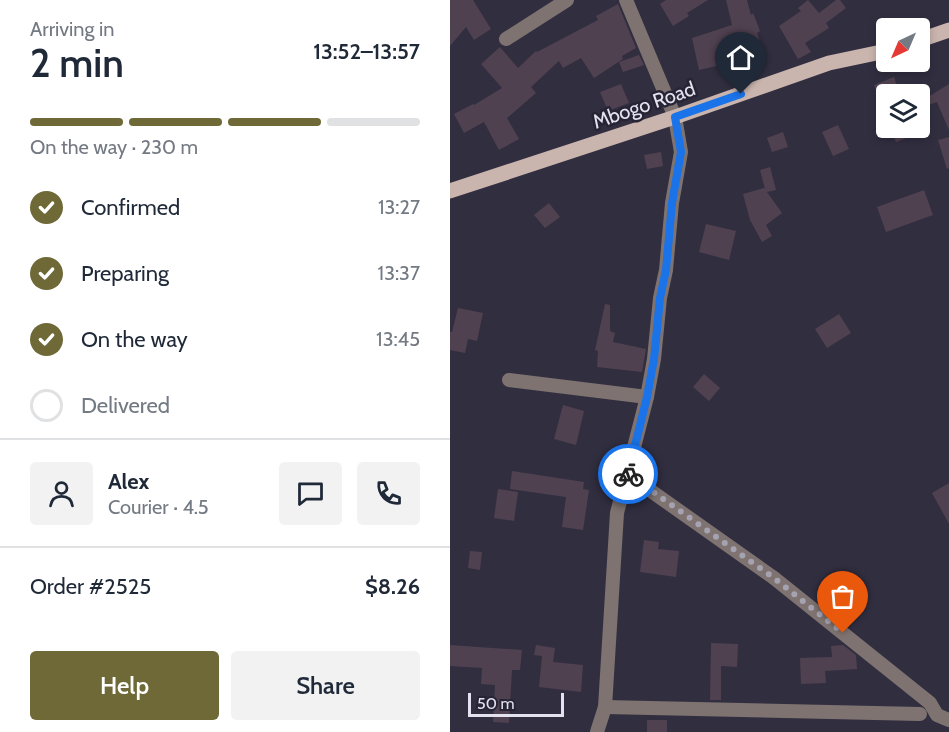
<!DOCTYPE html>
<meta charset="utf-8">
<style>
body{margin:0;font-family:Cabin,sans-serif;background:#f2f2f3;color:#1f2937;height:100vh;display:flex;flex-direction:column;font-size:22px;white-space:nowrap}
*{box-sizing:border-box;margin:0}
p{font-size:20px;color:#747a83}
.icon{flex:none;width:33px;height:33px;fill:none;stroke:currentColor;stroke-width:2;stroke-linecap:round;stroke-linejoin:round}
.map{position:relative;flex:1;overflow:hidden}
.side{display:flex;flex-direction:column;background:#fff;width:450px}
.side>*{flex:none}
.needle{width:39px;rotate:224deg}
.tools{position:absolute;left:426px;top:18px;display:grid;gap:12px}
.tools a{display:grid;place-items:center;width:54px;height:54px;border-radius:6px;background:#fff;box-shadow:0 3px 9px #0003;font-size:30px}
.scale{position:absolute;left:18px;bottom:15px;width:96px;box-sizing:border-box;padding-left:6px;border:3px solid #e3e2ee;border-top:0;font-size:16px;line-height:21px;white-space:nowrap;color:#e3e2ee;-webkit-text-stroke:4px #272435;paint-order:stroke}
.pin{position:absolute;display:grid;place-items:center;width:51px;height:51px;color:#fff;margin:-62px -26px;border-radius:50% 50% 50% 0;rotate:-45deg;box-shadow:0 0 6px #0007}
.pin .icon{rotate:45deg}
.courier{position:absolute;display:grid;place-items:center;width:60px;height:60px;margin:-30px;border:4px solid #1a73e8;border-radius:50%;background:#fff;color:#222;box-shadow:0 2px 8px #0007}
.summary em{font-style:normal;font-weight:600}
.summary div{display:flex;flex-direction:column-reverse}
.summary{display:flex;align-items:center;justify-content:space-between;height:102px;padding:0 30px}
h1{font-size:39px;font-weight:600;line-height:45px}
.bar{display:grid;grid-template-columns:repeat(4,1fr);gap:9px 6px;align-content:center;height:72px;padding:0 30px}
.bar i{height:8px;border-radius:4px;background:#e0e1e3}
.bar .on{background:#6e6937}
.bar p{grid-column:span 4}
.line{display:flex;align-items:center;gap:15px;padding:0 30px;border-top:2px solid #e0e1e3}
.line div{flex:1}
.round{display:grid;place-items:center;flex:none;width:63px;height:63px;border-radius:6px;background:#f2f2f3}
ol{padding:0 30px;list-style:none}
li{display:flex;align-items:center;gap:18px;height:66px}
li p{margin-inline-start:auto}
li .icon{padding:6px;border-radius:50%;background:#6e6937;color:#fff;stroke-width:4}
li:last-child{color:#747a83}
li i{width:33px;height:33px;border:3px solid #e0e1e3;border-radius:50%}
.action{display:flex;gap:12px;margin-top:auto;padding:12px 30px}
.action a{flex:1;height:69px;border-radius:6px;background:#6e6937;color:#fff;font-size:24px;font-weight:600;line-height:69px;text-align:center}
.action a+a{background:#f2f2f3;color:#1f2937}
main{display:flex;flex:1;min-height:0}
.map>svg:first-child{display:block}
.building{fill:#504150}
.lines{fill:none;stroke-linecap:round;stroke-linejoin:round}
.minor{stroke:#7e7370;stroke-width:14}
.major{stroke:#cab4ae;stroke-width:15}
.done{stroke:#a5a3b1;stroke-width:6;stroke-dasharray:0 10.8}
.route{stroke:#1a73e8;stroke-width:8}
.labels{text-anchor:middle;stroke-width:5;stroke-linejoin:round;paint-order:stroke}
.street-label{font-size:20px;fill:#e3e2ee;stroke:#272435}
</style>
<main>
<section class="side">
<div class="summary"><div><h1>2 min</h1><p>Arriving in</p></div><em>13:52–13:57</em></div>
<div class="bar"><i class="on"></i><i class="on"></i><i class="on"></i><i></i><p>On the way · 230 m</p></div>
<ol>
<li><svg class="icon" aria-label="check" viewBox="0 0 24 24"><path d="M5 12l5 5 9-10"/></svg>Confirmed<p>13:27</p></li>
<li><svg class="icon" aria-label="check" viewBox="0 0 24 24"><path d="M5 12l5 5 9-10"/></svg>Preparing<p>13:37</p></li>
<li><svg class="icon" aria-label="check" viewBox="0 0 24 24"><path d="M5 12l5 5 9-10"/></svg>On the way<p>13:45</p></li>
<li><i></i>Delivered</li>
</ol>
<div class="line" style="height:108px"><a class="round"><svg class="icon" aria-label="person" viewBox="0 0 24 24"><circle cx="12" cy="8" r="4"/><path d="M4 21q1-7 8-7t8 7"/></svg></a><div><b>Alex</b><p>Courier · 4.5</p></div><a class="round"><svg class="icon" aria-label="chat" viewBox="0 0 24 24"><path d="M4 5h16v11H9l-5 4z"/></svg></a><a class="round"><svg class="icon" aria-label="phone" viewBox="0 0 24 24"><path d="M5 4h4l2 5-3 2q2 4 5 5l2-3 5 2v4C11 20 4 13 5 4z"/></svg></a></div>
<div class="line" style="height:78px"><div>Order #2525</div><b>$8.26</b></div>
<div class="action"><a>Help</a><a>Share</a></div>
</section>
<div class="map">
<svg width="499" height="732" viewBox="0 0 499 732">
<rect width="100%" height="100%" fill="#312e40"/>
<g class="building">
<path d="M0 0H23L41 29 24 40 16 27 0 46Z"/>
<path d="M216 0H258L237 13 239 16 223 26 210 4Z"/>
<path d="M276 0H297L301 15 303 13 310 31 307 33 314 52 297 59 249 70 242 38 282 25Z"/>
<path d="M358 0 369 13 386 0H390L396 8 376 23 379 28 355 43 361 52 348 59 329 26 351 11 348 8Z"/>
<path d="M168 4 186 48 172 56 173 59 144 78 131 58 113 68 109 61 81 87 86 93 57 118 69 139 49 150 34 122 14 133 4 114 23 104 24 105 52 88 31 64 50 47 68 68 86 51 87 52 148 20 146 16Z"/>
<path d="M189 55 194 65 173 72 169 62Z"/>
<path d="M444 77 450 94H436V116L424 85Z"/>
<path d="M171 84 179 103 158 111 150 92Z"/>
<path d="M499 84V130L487 102 470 108V102Z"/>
<path d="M388 125 399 149 383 156 372 132Z"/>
<path d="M440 128H482L446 142Z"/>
<path d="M333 132 338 147 322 152 317 138Z"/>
<path d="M499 137V168L497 169 488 140Z"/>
<path d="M211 152 213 166 197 169 194 155Z"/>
<path d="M320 167 326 190 317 192 332 213 316 225 322 236 312 242 300 220 293 194 314 188 315 189 310 170Z"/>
<path d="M474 190 483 215 436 232 427 207Z"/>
<path d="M99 203 110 217 95 228 84 215Z"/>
<path d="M256 224 286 231 279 260 249 252Z"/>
<path d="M155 304 160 305V331L165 333 163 342 196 349 192 372 147 367 148 351 145 350Z"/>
<path d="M8 308 33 313 27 341 18 339 15 353 0 350V332H2Z"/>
<path d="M389 314 401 333 377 348 365 329Z"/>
<path d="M254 374 270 388 259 401 243 387Z"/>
<path d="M113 405 134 411 126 445 104 439Z"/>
<path d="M62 471 134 482 133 489 139 490 133 530 112 527 116 497 60 489Z"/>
<path d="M499 483V524L482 493Z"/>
<path d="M48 489 68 492 64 521 44 518Z"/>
<path d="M194 540 209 542 208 549 229 551 226 577 190 572Z"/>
<path d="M20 551 32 552 30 570 18 568Z"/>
<path d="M261 643 288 644 287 667 271 666V700H260Z"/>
<path d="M0 645 72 650 70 670H62L59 723 43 722 45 685 31 684 32 668 0 666Z"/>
<path d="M86 645 105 648 103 662 133 665 131 692 89 687 92 656 84 655Z"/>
<path d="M393 645 406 655 407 669 375 671 376 683 351 684 350 658 382 657 381 646Z"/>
<rect x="197" y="720" width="20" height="12"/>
</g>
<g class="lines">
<g class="minor">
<path d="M56 39 117 0"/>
<path d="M59 380 197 397"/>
<path d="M177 474 324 578 480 703 487 715 499 720"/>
<path d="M155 707 470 714"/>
<path d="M147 732 155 707 167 513 197 397 204 359 210 298 216 270 222 203 231 152 225 117 176 0"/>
</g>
<g class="major">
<path d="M470 40 499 30"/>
<path d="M0 191 225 117 379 63 436 51"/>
</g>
</g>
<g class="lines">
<path class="done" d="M178 474 324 578 393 633"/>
<path class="route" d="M178 474 197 397 204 359 210 298 216 270 222 203 231 152 225 117 291 94"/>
</g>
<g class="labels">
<g class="street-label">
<text transform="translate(194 105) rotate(-19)" y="7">Mbogo Road</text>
</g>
</g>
</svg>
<div class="tools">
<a><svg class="needle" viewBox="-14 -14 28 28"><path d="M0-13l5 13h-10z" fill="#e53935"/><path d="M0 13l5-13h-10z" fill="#747a83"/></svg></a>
<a><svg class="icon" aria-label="layers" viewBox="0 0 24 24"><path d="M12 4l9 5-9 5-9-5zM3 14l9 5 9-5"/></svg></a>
</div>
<div class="scale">50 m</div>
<div class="pin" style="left:393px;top:633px;background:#ea580c"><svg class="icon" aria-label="bag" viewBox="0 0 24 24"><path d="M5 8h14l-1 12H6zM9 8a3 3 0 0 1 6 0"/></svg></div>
<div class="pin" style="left:291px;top:94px;background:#1f2937"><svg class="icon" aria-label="home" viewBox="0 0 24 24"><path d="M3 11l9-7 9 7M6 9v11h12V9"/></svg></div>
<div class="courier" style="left:178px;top:474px"><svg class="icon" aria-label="bike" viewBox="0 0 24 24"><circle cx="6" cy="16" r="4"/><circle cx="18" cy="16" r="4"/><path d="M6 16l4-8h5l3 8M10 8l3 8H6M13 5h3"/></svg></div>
</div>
</main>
